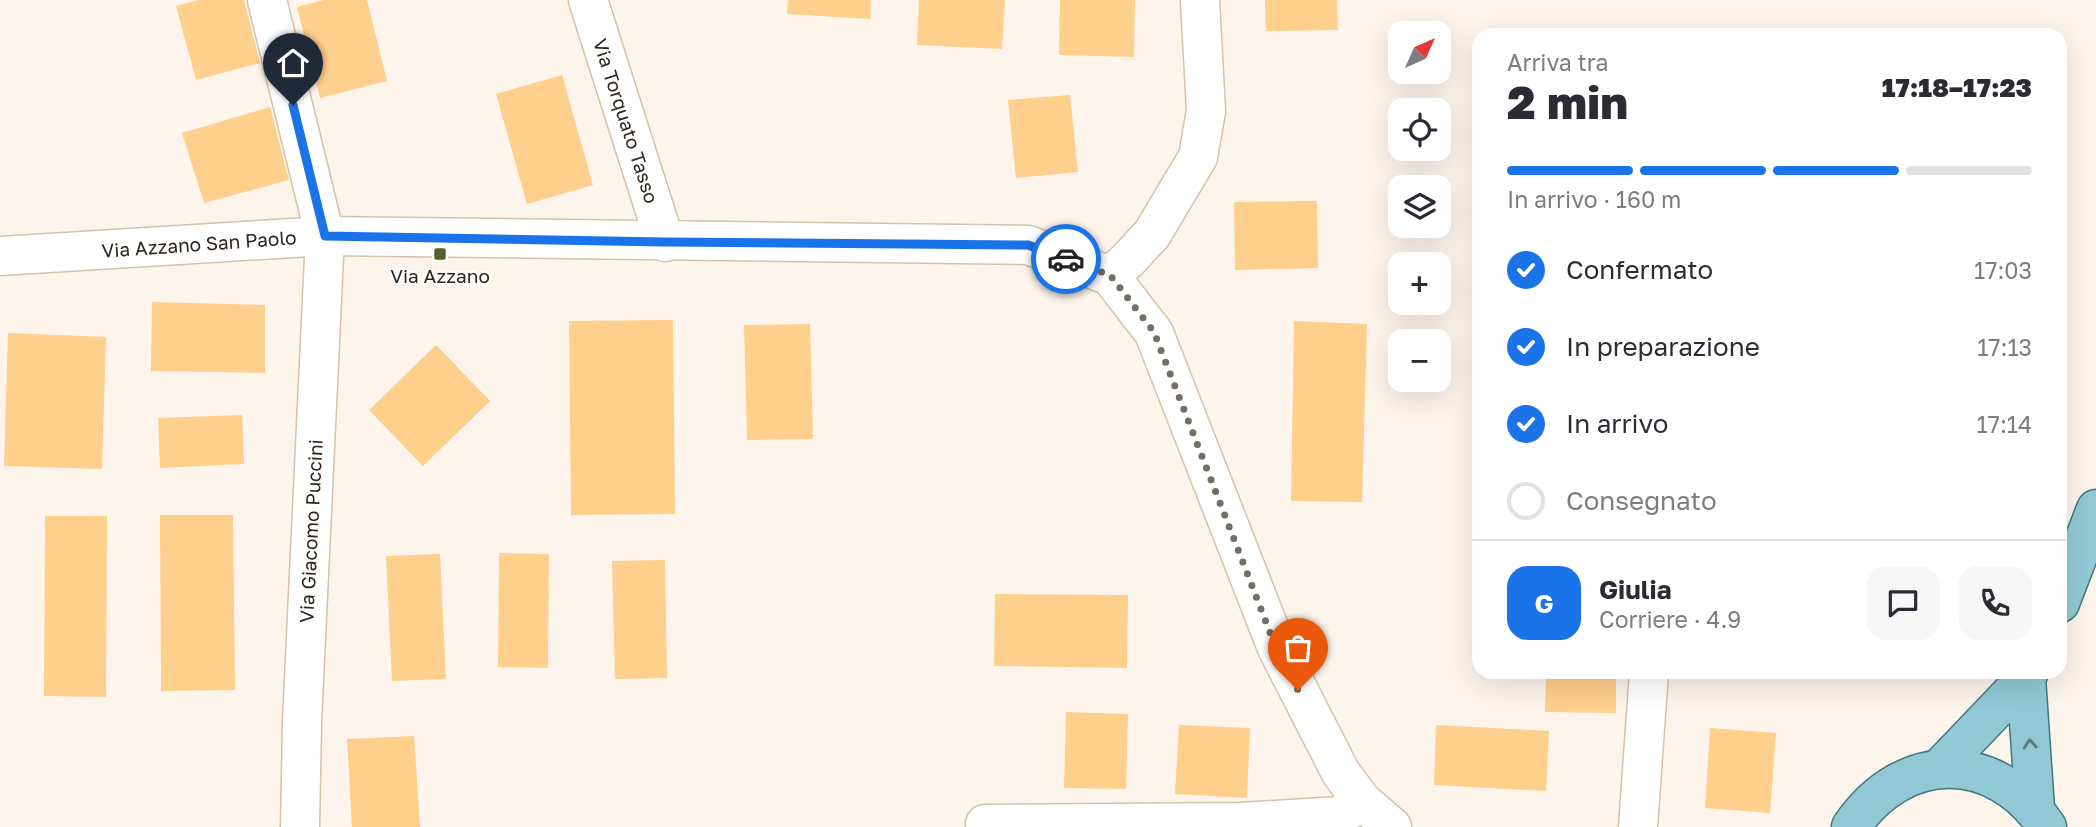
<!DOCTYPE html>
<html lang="it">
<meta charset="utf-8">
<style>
body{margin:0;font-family:"Golos Text",sans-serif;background:#f7f7f7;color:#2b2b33;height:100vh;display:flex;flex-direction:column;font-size:26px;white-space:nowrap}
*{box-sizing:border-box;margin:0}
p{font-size:23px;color:#7c7c81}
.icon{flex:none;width:38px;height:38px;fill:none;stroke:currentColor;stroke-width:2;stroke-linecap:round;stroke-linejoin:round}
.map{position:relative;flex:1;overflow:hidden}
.panel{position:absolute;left:1472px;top:28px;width:595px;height:651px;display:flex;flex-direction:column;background:#fff;border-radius:21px;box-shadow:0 7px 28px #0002}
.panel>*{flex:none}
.needle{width:46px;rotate:45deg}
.tools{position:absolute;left:1388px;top:21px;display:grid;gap:14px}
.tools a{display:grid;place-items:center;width:63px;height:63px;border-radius:14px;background:#fff;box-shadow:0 7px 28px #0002;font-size:35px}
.pin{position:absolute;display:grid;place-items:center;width:60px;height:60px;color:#fff;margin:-72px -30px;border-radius:50% 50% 50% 0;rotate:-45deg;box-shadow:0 0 7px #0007}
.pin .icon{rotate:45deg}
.courier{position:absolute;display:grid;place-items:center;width:70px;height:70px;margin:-35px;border:5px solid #1a73e8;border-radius:50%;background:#fff;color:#222;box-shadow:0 2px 9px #0007}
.head em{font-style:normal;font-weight:800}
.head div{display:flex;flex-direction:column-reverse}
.head{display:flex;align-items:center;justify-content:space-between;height:119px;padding:0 35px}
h1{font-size:46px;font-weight:800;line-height:52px}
.bar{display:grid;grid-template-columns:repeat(4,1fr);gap:10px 7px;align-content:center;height:84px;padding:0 35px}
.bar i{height:9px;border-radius:5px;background:#e1e1e2}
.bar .current{background:#1a73e8}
.bar p{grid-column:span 4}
.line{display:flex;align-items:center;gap:18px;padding:0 35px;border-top:2px solid #e1e1e2}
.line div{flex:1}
.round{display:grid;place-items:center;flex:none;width:74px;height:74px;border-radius:21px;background:#f7f7f7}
ol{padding:0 35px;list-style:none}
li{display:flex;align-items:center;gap:21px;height:77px}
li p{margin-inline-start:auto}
li .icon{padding:7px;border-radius:50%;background:#1a73e8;color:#fff;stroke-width:4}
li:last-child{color:#7c7c81}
li i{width:38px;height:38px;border:4px solid #e1e1e2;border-radius:50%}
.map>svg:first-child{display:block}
.building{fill:#fecf8d}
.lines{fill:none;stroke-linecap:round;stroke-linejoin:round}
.minor-casing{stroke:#d4c2aa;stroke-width:41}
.primary-casing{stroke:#3f7881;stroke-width:41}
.minor{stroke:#fff;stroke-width:38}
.primary{stroke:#92c9d4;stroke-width:38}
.oneway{stroke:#5f7778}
.done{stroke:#756e65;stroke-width:7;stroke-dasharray:0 12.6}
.route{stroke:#1a73e8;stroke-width:9}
.poi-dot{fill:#565e2c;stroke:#fff;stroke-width:2.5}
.labels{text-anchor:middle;stroke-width:5;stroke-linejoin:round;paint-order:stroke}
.street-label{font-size:19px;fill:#2c251c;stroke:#fff}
.poi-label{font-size:19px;fill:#2c251c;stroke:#fff}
</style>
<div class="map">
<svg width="2096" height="827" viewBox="0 0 2096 827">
<rect width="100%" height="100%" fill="#fdf5ec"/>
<g class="building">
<path d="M199 0H244L260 63 196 80 176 6Z"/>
<path d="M324 0H367L387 81 320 98 297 7Z"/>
<path d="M788 0H871L870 19 787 14Z"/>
<path d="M919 0H1005L1002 49 917 45Z"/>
<path d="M1060 0H1135L1134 57 1059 55Z"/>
<path d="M1265 0H1337L1338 30 1266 31Z"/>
<path d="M562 75 593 185 527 204 496 94Z"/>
<path d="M1070 95 1078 172 1016 178 1008 100Z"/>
<path d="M270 107 289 180 204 203 182 133Z"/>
<path d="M1317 201 1318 268 1235 270 1234 202Z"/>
<path d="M152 302 265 305V373L151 371Z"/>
<path d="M673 320 675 514 571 515 569 321Z"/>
<path d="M1294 321 1367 324 1362 502 1291 501Z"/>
<path d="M810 324 813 439 747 440 744 325Z"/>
<path d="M8 333 106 337 102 469 4 466Z"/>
<path d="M436 345 490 401 423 466 369 410Z"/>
<path d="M242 415 244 464 160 468 158 418Z"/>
<path d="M160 515H233L235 690 161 691Z"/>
<path d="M45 516H107L106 697 44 696Z"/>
<path d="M499 553 549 554 548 668 498 667Z"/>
<path d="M440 554 446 679 392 681 386 556Z"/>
<path d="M665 560 667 678 615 679 612 561Z"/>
<path d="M995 594 1128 595 1127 668 994 666Z"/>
<path d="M1546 672H1616V713L1545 712Z"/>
<path d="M1066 712 1128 714 1126 789 1064 788Z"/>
<path d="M1179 725 1250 728 1247 798 1175 794Z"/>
<path d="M1436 725 1549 731 1546 791 1434 785Z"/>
<path d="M1710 728 1776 733 1770 813 1705 808Z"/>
<path d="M414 736 420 827H352L347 739Z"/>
</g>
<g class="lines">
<defs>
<g id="minor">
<path d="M267 0 325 236 302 722 300 827"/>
<path d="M588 0 665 242"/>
<path d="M0 256 325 236 1028 245 1110 276 1154 333 1277 648 1341 773 1362 801 1392 827"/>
<path d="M1110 276 1128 260 1152 234 1198 157 1206 111 1200 0"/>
<path d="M985 824 1241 822 1339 816 1362 801"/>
<path d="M1638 827 1649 672"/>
</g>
<g id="primary">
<path d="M2060 603 2096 509"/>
<path d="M2026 678 2035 809"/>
<path d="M1939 769 2026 678 2029 672"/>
<path d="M1851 827C1903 750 1995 749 2047 827"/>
</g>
</defs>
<use href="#minor" class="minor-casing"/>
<use href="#primary" class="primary-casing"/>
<use href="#minor" class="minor"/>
<use href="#primary" class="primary"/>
</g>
<defs><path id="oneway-chevron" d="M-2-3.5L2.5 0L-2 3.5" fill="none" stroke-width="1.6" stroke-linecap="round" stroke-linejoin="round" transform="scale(1.75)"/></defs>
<use class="oneway" href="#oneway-chevron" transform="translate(2030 744) rotate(-94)"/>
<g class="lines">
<path class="done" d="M1066 259 1110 275 1154 332 1276 648 1298 690"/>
<path class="route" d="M293 105 325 236 665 242 1028 245 1066 259"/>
</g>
<rect class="poi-dot" x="433" y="247" width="14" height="14" rx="3.5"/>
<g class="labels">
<g class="street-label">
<text transform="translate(626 121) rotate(72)" y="7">Via Torquato Tasso</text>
<text transform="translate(199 244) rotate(-4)" y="7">Via Azzano San Paolo</text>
<text transform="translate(311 531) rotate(-87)" y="7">Via Giacomo Puccini</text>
</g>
<g class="poi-label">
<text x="440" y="283">Via Azzano</text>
</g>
</g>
</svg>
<div class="tools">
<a><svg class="needle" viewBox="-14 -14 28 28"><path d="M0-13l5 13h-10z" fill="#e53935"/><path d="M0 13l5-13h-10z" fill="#7c7c81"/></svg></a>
<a><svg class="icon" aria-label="locate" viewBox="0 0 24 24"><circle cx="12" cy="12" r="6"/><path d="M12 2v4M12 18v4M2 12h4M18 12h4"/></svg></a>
<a><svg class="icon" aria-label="layers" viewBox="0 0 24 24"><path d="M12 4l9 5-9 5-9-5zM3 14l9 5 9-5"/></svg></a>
<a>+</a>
<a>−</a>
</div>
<div class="pin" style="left:1298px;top:690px;background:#ea580c"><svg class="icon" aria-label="bag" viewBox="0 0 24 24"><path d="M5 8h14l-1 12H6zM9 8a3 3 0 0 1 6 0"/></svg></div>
<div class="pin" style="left:293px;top:105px;background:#1f2937"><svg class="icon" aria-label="home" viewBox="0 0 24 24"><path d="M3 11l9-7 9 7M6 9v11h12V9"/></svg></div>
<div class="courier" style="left:1066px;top:259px"><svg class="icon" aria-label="car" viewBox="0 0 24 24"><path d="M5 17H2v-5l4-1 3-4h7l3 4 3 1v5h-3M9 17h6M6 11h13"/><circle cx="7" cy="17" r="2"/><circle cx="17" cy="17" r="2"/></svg></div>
<section class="panel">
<div class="head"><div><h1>2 min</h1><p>Arriva tra</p></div><em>17:18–17:23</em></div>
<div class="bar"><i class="current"></i><i class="current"></i><i class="current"></i><i></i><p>In arrivo · 160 m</p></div>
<ol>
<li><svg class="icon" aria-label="check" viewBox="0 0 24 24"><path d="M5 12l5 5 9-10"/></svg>Confermato<p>17:03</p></li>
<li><svg class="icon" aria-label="check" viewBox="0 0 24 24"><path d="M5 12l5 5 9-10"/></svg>In preparazione<p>17:13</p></li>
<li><svg class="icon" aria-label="check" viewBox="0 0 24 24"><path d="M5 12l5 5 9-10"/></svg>In arrivo<p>17:14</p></li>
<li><i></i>Consegnato</li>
</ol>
<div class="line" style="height:126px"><b class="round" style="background:#1a73e8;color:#fff">G</b><div><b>Giulia</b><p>Corriere · 4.9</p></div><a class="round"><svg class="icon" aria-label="chat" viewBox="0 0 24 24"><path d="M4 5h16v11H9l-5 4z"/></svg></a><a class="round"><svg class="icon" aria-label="phone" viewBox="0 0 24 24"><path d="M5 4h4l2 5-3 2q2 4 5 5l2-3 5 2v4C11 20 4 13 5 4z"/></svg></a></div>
</section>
</div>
